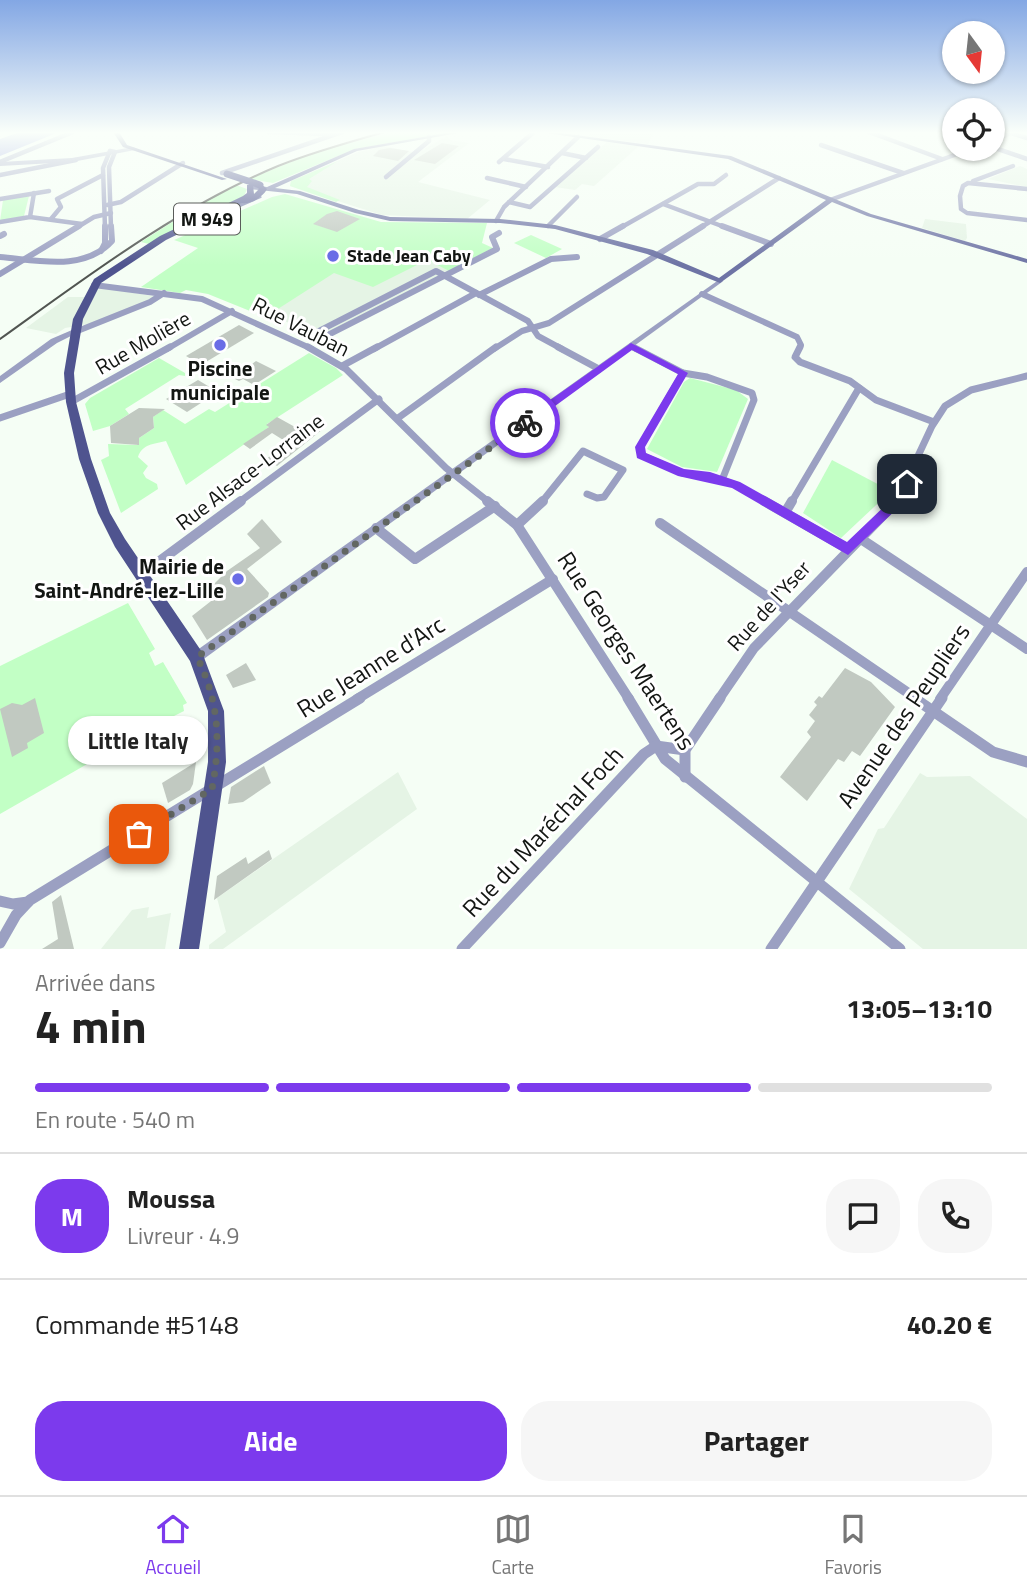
<!DOCTYPE html>
<html lang="fr">
<meta charset="utf-8">
<style>
body{margin:0;font-family:"Titillium Web",sans-serif;background:#f6f6f6;color:#222;height:100vh;display:flex;flex-direction:column;font-size:26px;white-space:nowrap}
*{box-sizing:border-box;margin:0}
p{font-size:23px;color:#767676}
.icon{flex:none;width:38px;height:38px;fill:none;stroke:currentColor;stroke-width:2;stroke-linecap:round;stroke-linejoin:round}
.map{position:relative;height:949px;overflow:hidden}
.sheet{display:flex;flex-direction:column;background:#fff;flex:1}
.sheet>*{flex:none}
.needle{width:46px;rotate:165deg}
.controls{position:absolute;left:942px;top:21px;display:grid;gap:14px}
.controls a{display:grid;place-items:center;width:63px;height:63px;border-radius:50%;background:#fff;box-shadow:0 2px 5px #0004;font-size:35px}
.pin{position:absolute;display:grid;place-items:center;width:60px;height:60px;color:#fff;margin:-30px;border-radius:14px;box-shadow:0 4px 10px #0006}
.courier{position:absolute;display:grid;place-items:center;width:70px;height:70px;margin:-35px;border:5px solid #7c3aed;border-radius:50%;background:#fff;color:#222;box-shadow:0 2px 9px #0007}
.bubble{position:absolute;height:49px;border-radius:24px;background:#fff;box-shadow:0 2px 5px #0004;font-size:23px;font-weight:700;line-height:49px;text-align:center}
.head em{font-style:normal;font-weight:700}
.head div{display:flex;flex-direction:column-reverse}
.head{display:flex;align-items:center;justify-content:space-between;height:119px;padding:0 35px}
h1{font-size:46px;font-weight:700;line-height:52px}
.bar{display:grid;grid-template-columns:repeat(4,1fr);gap:10px 7px;align-content:center;height:84px;padding:0 35px}
.bar i{height:9px;border-radius:5px;background:#e0e0e0}
.bar .selected{background:#7c3aed}
.bar p{grid-column:span 4}
.line{display:flex;align-items:center;gap:18px;padding:0 35px;border-top:2px solid #e0e0e0}
.line div{flex:1}
.round{display:grid;place-items:center;flex:none;width:74px;height:74px;border-radius:28px;background:#f6f6f6}
.action{display:flex;gap:14px;margin-top:auto;padding:14px 35px}
.action a{flex:1;height:80px;border-radius:28px;background:#7c3aed;color:#fff;font-size:28px;font-weight:700;line-height:80px;text-align:center}
.action a+a{background:#f6f6f6;color:#222}
.dock{display:flex;justify-content:space-around;align-items:center;height:98px;border-top:2px solid #e0e0e0;background:#fff;font-size:19px;color:#767676}
.dock a{display:grid;justify-items:center;gap:4px}
.dock .selected{color:#7c3aed}
.map>svg:first-child{display:block}
.built{fill:#e5f4e5}
.green{fill:#c2ffc5}
.water{fill:#8b93df}
.building{fill:#c1c9c1}
.lines{fill:none;stroke-linecap:round;stroke-linejoin:round}
.minor-far4{stroke:#9ba0c2;stroke-width:4.5}
.minor-far3{stroke:#9ba0c2;stroke-width:6}
.minor-far2{stroke:#9ba0c2;stroke-width:7}
.minor-far1{stroke:#9ba0c2;stroke-width:10}
.minor{stroke:#9ba0c2;stroke-width:11}
.tertiary{fill:#9ba0c2;fill-rule:evenodd}
.secondary{fill:#6e74a5;fill-rule:evenodd}
.primary{fill:#4f548f;fill-rule:evenodd}
.rail{stroke:#515551;stroke-width:2}
.primary-bridge{stroke:#4f548f;stroke-width:7}
.route{fill:#7c3aed}
.done{stroke:#626762;stroke-width:7;stroke-dasharray:0 12.6}
.poi-dot{fill:#6a6ce6;stroke:#fff;stroke-width:2.5}
.labels{text-anchor:middle;stroke-width:6;stroke-linejoin:round;paint-order:stroke}
.far-poi-label{font-size:18px;font-weight:bold;fill:#131613;stroke:#fff;text-anchor:start}
.shield{fill:#fff;stroke:#5a5c5a;stroke-width:2}
.shield-label{font-size:19px;font-weight:bold;fill:#131613}
.street-label{font-size:21px;fill:#131613;stroke:#fff}
.poi-label{font-size:21px;font-weight:bold;fill:#131613;stroke:#fff}
.near-street-label{font-size:24px;fill:#131613;stroke:#fff}
</style>
<div class="map">
<svg width="1027" height="949" viewBox="0 0 1027 949">
<rect width="100%" height="100%" fill="#f5fef5"/>
<g class="built">
<path d="M593 132H654L648 144 587 136Z"/>
<path d="M447 136 450 140 469 143 418 182 490 200 467 219 382 215 290 186 291 181 296 179 358 152 384 146 417 153Z"/>
<path d="M607 142 639 146 594 186 582 184 575 190 555 187Z"/>
<path d="M1020 166 1027 169V187L988 179Z"/>
<path d="M925 219 966 224 967 238 965 241 922 228Z"/>
<path d="M359 246 427 260 449 271 319 337 255 307Z"/>
<path d="M97 287 159 297 89 324 65 328 56 334 26 328 68 297H92Z"/>
<path d="M398 772 417 809 223 949H209V945L226 932 217 898Z"/>
<path d="M920 773 927 777 970 776 1027 819V949H923L849 889 878 829 884 828Z"/>
<path d="M149 907 147 918 171 913 165 949H101L132 910Z"/>
</g>
<g class="green">
<path d="M392 132H453L355 149 273 183 249 179 318 151Z"/>
<path d="M338 161 309 179 312 181 307 187 340 200 336 202 290 186 291 181 296 179Z"/>
<path d="M236 185 247 189 244 196 149 244 141 242 202 203Z"/>
<path d="M285 194 381 222 487 223 482 243 493 248 449 271 427 260 373 287 334 273 270 314 255 308 250 311 208 294 186 290 180 293 141 287 198 248 174 240 272 197Z"/>
<path d="M29 196 24 216 0 221 3 200Z"/>
<path d="M531 235 562 249 546 258 514 243Z"/>
<path d="M309 353 336 368 343 375 267 424 269 427 186 485 166 441C154 444 142 444 138 457L148 466 143 473 146 478 157 484 158 489 121 513 101 460 109 456 108 444 137 445 139 438 154 428 153 417 163 410 185 424 209 409 215 412Z"/>
<path d="M159 358 185 373V376L179 375 125 409 129 414 110 426 93 431 85 404 90 398Z"/>
<path d="M690 378 736 390 748 399 717 472 682 467 647 449 684 382Z"/>
<path d="M832 460 891 491 841 538 803 513Z"/>
<path d="M128 603 155 649 149 653 155 666 163 662 187 703 183 705 184 711 150 728 0 814V666Z"/>
</g>
<path class="water" d="M20 132H59L0 156V139Z"/>
<g class="building">
<path d="M442 143 459 146 435 164 414 160Z"/>
<path d="M390 148 409 151 398 161 373 156 379 150Z"/>
<path d="M337 211 360 219 337 232 313 224 327 214Z"/>
<path d="M239 325 254 333 201 365 186 356Z"/>
<path d="M256 361 276 371 254 385 243 379 239 381 233 378Z"/>
<path d="M198 380 218 392 187 412 166 399Z"/>
<path d="M139 408 165 409 153 417 154 428 139 438V445L111 443 110 426Z"/>
<path d="M277 417 304 432 315 424 323 429 277 466 266 459 288 443 272 433 250 449 243 444 269 427 266 425Z"/>
<path d="M262 519 282 542 247 569 269 593 268 597 207 640 192 616 220 594 211 587 227 571 260 548 247 534Z"/>
<path d="M246 663 256 680 233 688 226 675Z"/>
<path d="M845 668 871 682 895 707 860 756 852 751 844 762 838 759 807 801 780 777 811 737 807 732 815 721 809 715 817 705 814 702 819 696 822 698Z"/>
<path d="M35 698 44 733 27 743 28 748 12 757 0 709 12 703 22 705Z"/>
<path d="M196 762 193 784 190 790 168 803 162 783Z"/>
<path d="M264 766 271 783 243 802 228 804 231 787Z"/>
<path d="M269 850 272 859 214 900 217 876 246 857 248 864Z"/>
<path d="M61 895 74 949H42L58 939 52 902Z"/>
</g>
<g class="lines">
<g class="minor-far4">
<path d="M269 132 329 134"/>
<path d="M869 132 942 159"/>
<path d="M992 141 1011 133 1027 138"/>
<path d="M821 145 903 173"/>
<path d="M992 147 1027 159"/>
<path d="M110 151 115 152 109 167 111 228"/>
<path d="M562 153 586 158"/>
<path d="M504 159 548 167"/>
<path d="M0 162 73 132"/>
<path d="M499 162 534 132"/>
<path d="M222 173 342 132"/>
<path d="M0 175 76 160"/>
<path d="M386 177 429 141V137"/>
<path d="M487 178 526 187"/>
<path d="M973 181 1013 166"/>
<path d="M1027 189 968 183 963 186 960 196 961 209 967 213 1027 220"/>
<path d="M0 199 49 191"/>
<path d="M830 200 971 149"/>
<path d="M509 202 530 207 598 147"/>
<path d="M663 204 727 228"/>
<path d="M107 205 121 202 183 163"/>
<path d="M30 217 82 224"/>
<path d="M51 219 61 207 57 199 103 175"/>
<path d="M496 221 504 207 578 137"/>
<path d="M0 222 30 217 34 193"/>
<path d="M548 226 577 197"/>
<path d="M76 228 94 217 111 213"/>
<path d="M105 228 103 168 110 151"/>
<path d="M620 228 698 184H714L726 175"/>
<path d="M700 228 779 178"/>
</g>
<g class="minor-far3">
<path d="M722 226 771 244"/>
<path d="M0 236 4 234"/>
<path d="M600 239 623 226"/>
<path d="M101 251 105 243V226"/>
<path d="M0 257C37 260 84 272 112 241L111 226"/>
<path d="M0 274 79 226"/>
<path d="M94 285 202 299 312 349"/>
<path d="M702 294 797 337 801 345 799 349"/>
<path d="M479 295 551 259 577 257"/>
<path d="M319 331 436 271 528 321 538 336 562 349"/>
<path d="M75 332 150 302 164 293"/>
<path d="M322 338 497 249 492 237 499 233"/>
<path d="M631 346 636 349"/>
<path d="M167 349 232 311"/>
<path d="M374 349 476 293"/>
<path d="M494 349 522 331 549 323 703 226"/>
</g>
<g class="minor-far2">
<path d="M308 347 346 369 446 468 490 503"/>
<path d="M558 347 599 369"/>
<path d="M633 347 683 373 707 377 752 393 754 400 722 480"/>
<path d="M800 347 795 357 800 362 850 381 876 400 934 422"/>
<path d="M342 366 377 347"/>
<path d="M683 373 640 447 641 455 682 473 710 477 736 485 768 503"/>
<path d="M71 402 170 347"/>
<path d="M0 418 70 394"/>
<path d="M398 418 496 347"/>
<path d="M238 503 379 399"/>
<path d="M541 503 583 451 623 470 604 497 597 498 587 494"/>
<path d="M791 503 859 388"/>
<path d="M896 503 932 426 945 406 971 390 1027 376"/>
</g>
<g class="minor-far1">
<path d="M487 501 517 525 629 699"/>
<path d="M764 501 848 549"/>
<path d="M786 511 792 501"/>
<path d="M660 523 917 699"/>
<path d="M517 525 543 501"/>
<path d="M376 528 415 559 495 506"/>
<path d="M861 539 1027 649"/>
<path d="M142 574 241 501"/>
<path d="M357 699 553 579"/>
<path d="M719 699 754 648 897 501"/>
<path d="M940 699 1027 572"/>
</g>
<g class="minor">
<path d="M628 698 665 759 900 949"/>
<path d="M914 698 993 752 1027 762"/>
<path d="M656 746 685 750"/>
<path d="M685 777V750L720 698"/>
<path d="M0 901 13 904 28 902"/>
<path d="M0 943 16 915 30 900 360 698"/>
<path d="M462 949 644 754 656 746"/>
<path d="M771 949 942 698"/>
</g>
<g class="tertiary">
<path d="M133 147 135 148V150L72 162 0 166V162L72 158Z"/>
<path d="M720 279 723 281 722 282 201 661 197 663 193 661 191 657 193 653Z"/>
<path d="M72 330H78L79 332 57 343 0 383V376L51 339Z"/>
</g>
<g class="secondary">
<path d="M452 132H464L357 151 275 188 300 191 359 210 390 217 500 219 555 225 653 250 719 278 826 200 728 159 539 132H553L731 156 871 214 1027 259V263L867 216 832 202 720 283 647 254 555 229 500 223 390 221 355 213 297 194 250 189 247 187 250 185 267 187 354 149Z"/>
<path d="M259 195 262 197 261 198 199 225 194 224Z"/>
</g>
<g class="primary">
<path d="M113 132H119L127 145 227 179 222 180 123 147Z"/>
<path d="M260 183 267 189C263 197 250 205 242 203L166 240 101 283 83 319 74 373 76 402 91 459 110 513 125 539 202 652 224 711 226 762 199 949H179L208 762V711L190 661 115 547 98 513 79 459 66 402 64 373 73 319 94 279 160 236 243 196 247 193V185H253L254 194 259 189 256 185Z"/>
</g>
<path class="rail" d="M0 339C88 276 177 208 278 166 313 152 349 142 385 132"/>
<path class="primary-bridge" d="M227 174 260 185"/>
</g>
<linearGradient id="sky" x2="0" y2="1"><stop stop-color="#83a7e4"/><stop offset="0.5" stop-color="#fafffa"/><stop offset="1" stop-color="#fafffa" stop-opacity="0"/></linearGradient>
<rect width="1027" height="265" fill="url(#sky)"/>
<path class="route" d="M631 343 688 373 645 447 646 453 684 469 710 472 740 482 847 542 892 499 903 481 907 480 913 484 900 506 848 555 732 488 678 476 637 458 635 447 678 374 632 350 529 425H522V420Z"/>
<g class="lines">
<path class="done" d="M139 834 212 789C221 742 219 701 197 657L525 423"/>
</g>
<g class="poi-dot">
<circle cx="333" cy="256" r="7"/>
<circle cx="220" cy="345" r="7"/>
<circle cx="238" cy="579" r="7"/>
</g>
<g class="labels">
<g class="far-poi-label">
<text x="347" y="262">Stade Jean Caby</text>
</g>
<rect class="shield" x="174" y="203.5" width="66" height="31" rx="5"/>
<g class="shield-label">
<text x="207" y="226">M 949</text>
</g>
<g class="street-label">
<text transform="translate(301 327) rotate(27)" y="7">Rue Vauban</text>
<text transform="translate(143 343) rotate(-30)" y="7">Rue Molière</text>
<text transform="translate(250 472) rotate(-37)" y="7">Rue Alsace-Lorraine</text>
<text transform="translate(769 606) rotate(-48)" y="7">Rue de l'Yser</text>
</g>
<g class="poi-label">
<text x="220" y="376">Piscine<tspan x="220" dy="24">municipale</tspan></text>
<text x="224" y="574" text-anchor="end">Mairie de<tspan x="224" dy="24">Saint-André-lez-Lille</tspan></text>
</g>
<g class="near-street-label">
<text transform="translate(626 651) rotate(57)" y="8">Rue Georges Maertens</text>
<text transform="translate(371 667) rotate(-32)" y="8">Rue Jeanne d'Arc</text>
<text transform="translate(904 716) rotate(-56)" y="8">Avenue des Peupliers</text>
<text transform="translate(543 832) rotate(-47)" y="8">Rue du Maréchal Foch</text>
</g>
</g>
</svg>
<div class="controls">
<a><svg class="needle" viewBox="-14 -14 28 28"><path d="M0-13l5 13h-10z" fill="#e53935"/><path d="M0 13l5-13h-10z" fill="#767676"/></svg></a>
<a><svg class="icon" aria-label="locate" viewBox="0 0 24 24"><circle cx="12" cy="12" r="6"/><path d="M12 2v4M12 18v4M2 12h4M18 12h4"/></svg></a>
</div>
<div class="pin" style="left:139px;top:834px;background:#ea580c"><svg class="icon" aria-label="bag" viewBox="0 0 24 24"><path d="M5 8h14l-1 12H6zM9 8a3 3 0 0 1 6 0"/></svg></div>
<div class="pin" style="left:907px;top:484px;background:#1f2937"><svg class="icon" aria-label="home" viewBox="0 0 24 24"><path d="M3 11l9-7 9 7M6 9v11h12V9"/></svg></div>
<div class="courier" style="left:525px;top:423px"><svg class="icon" aria-label="bike" viewBox="0 0 24 24"><circle cx="6" cy="16" r="4"/><circle cx="18" cy="16" r="4"/><path d="M6 16l4-8h5l3 8M10 8l3 8H6M13 5h3"/></svg></div>
<div class="bubble" style="left:68px;top:716px;width:140px">Little Italy</div>
</div>
<section class="sheet">
<div class="head"><div><h1>4 min</h1><p>Arrivée dans</p></div><em>13:05–13:10</em></div>
<div class="bar"><i class="selected"></i><i class="selected"></i><i class="selected"></i><i></i><p>En route · 540 m</p></div>
<div class="line" style="height:126px"><b class="round" style="background:#7c3aed;color:#fff">M</b><div><b>Moussa</b><p>Livreur · 4.9</p></div><a class="round"><svg class="icon" aria-label="chat" viewBox="0 0 24 24"><path d="M4 5h16v11H9l-5 4z"/></svg></a><a class="round"><svg class="icon" aria-label="phone" viewBox="0 0 24 24"><path d="M5 4h4l2 5-3 2q2 4 5 5l2-3 5 2v4C11 20 4 13 5 4z"/></svg></a></div>
<div class="line" style="height:91px"><div>Commande #5148</div><b>40.20 €</b></div>
<div class="action"><a>Aide</a><a>Partager</a></div>
</section>
<nav class="dock">
<a class="selected"><svg class="icon" aria-label="home" viewBox="0 0 24 24"><path d="M3 11l9-7 9 7M6 9v11h12V9"/></svg>Accueil</a>
<a><svg class="icon" aria-label="map" viewBox="0 0 24 24"><path d="M3 6l6-2 6 2 6-2v14l-6 2-6-2-6 2zM9 4v14M15 6v14"/></svg>Carte</a>
<a><svg class="icon" aria-label="saved" viewBox="0 0 24 24"><path d="M7 4h10v16l-5-4-5 4z"/></svg>Favoris</a>
</nav>
